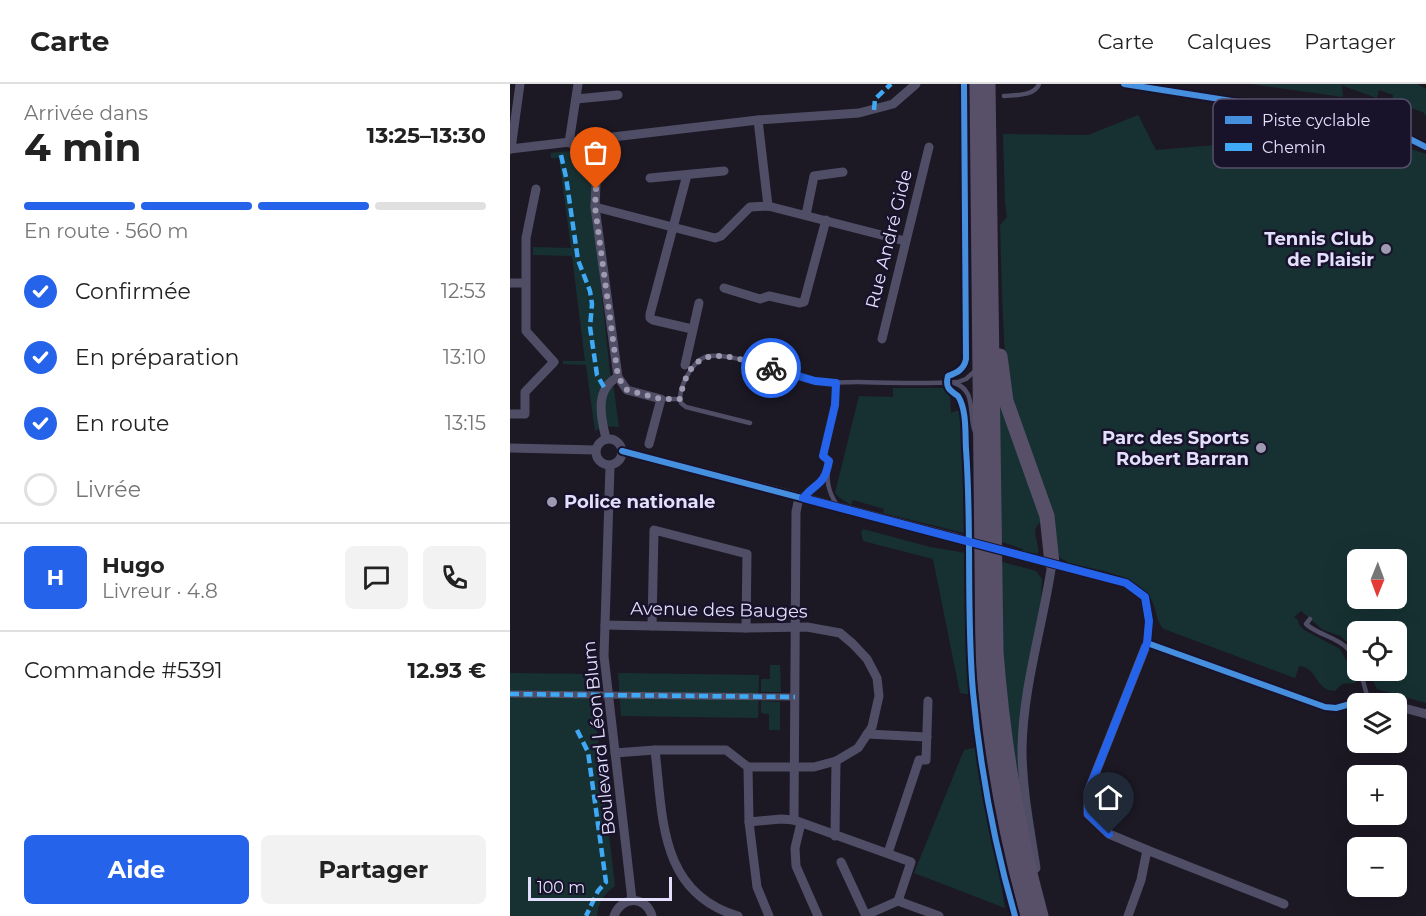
<!DOCTYPE html>
<html lang="fr">
<meta charset="utf-8">
<style>
body{margin:0;font-family:Montserrat,sans-serif;background:#f2f2f2;color:#222;height:100vh;display:flex;flex-direction:column;font-size:22px;white-space:nowrap}
*{box-sizing:border-box;margin:0}
p{font-size:20px;color:#767676}
.icon{flex:none;width:33px;height:33px;fill:none;stroke:currentColor;stroke-width:2;stroke-linecap:round;stroke-linejoin:round}
.map{position:relative;flex:1;overflow:hidden}
.details{display:flex;flex-direction:column;background:#fff;width:510px}
.details>*{flex:none}
.needle{width:39px;rotate:181deg}
.fabs{position:absolute;left:837px;top:465px;display:grid;gap:12px}
.fabs a{display:grid;place-items:center;width:60px;height:60px;border-radius:9px;background:#fff;box-shadow:0 6px 24px #0002;font-size:30px}
.scale{position:absolute;left:18px;bottom:15px;width:144px;box-sizing:border-box;padding-left:6px;border:3px solid #e3dffd;border-top:0;font-size:16px;line-height:21px;white-space:nowrap;color:#e3dffd;-webkit-text-stroke:4px #18132b;paint-order:stroke}
.pin{position:absolute;display:grid;place-items:center;width:51px;height:51px;color:#fff;margin:-62px -26px;border-radius:50% 50% 50% 0;rotate:-45deg;box-shadow:0 0 6px #0007}
.pin .icon{rotate:45deg}
.courier{position:absolute;display:grid;place-items:center;width:60px;height:60px;margin:-30px;border:4px solid #2563eb;border-radius:50%;background:#fff;color:#222;box-shadow:0 2px 8px #0007}
.head em{font-style:normal;font-weight:700}
.head div{display:flex;flex-direction:column-reverse}
.head{display:flex;align-items:center;justify-content:space-between;height:102px;padding:0 24px}
h1{font-size:39px;font-weight:700;line-height:45px}
.bar{display:grid;grid-template-columns:repeat(4,1fr);gap:9px 6px;align-content:center;height:72px;padding:0 24px}
.bar i{height:8px;border-radius:4px;background:#e0e0e0}
.bar .active{background:#2563eb}
.bar p{grid-column:span 4}
.line{display:flex;align-items:center;gap:15px;padding:0 24px;border-top:2px solid #e0e0e0}
.line div{flex:1}
.round{display:grid;place-items:center;flex:none;width:63px;height:63px;border-radius:9px;background:#f2f2f2}
ol{padding:0 24px;list-style:none}
li{display:flex;align-items:center;gap:18px;height:66px}
li p{margin-inline-start:auto}
li .icon{padding:6px;border-radius:50%;background:#2563eb;color:#fff;stroke-width:4}
li:last-child{color:#767676}
li i{width:33px;height:33px;border:3px solid #e0e0e0;border-radius:50%}
.action{display:flex;gap:12px;margin-top:auto;padding:12px 24px}
.action a{flex:1;height:69px;border-radius:9px;background:#2563eb;color:#fff;font-size:24px;font-weight:700;line-height:69px;text-align:center}
.action a+a{background:#f2f2f2;color:#222}
header{display:flex;align-items:center;gap:36px;box-sizing:border-box;height:84px;padding:0 30px;background:#fff;border-bottom:2px solid #e0e0e0}
header strong{font-size:28px}
nav{display:flex;gap:33px;margin-inline-start:auto;font-size:21px}
main{display:flex;flex:1;min-height:0}
.map>svg:first-child{display:block}
.green{fill:#173133;fill-rule:evenodd}
.lines{fill:none;stroke-linecap:round;stroke-linejoin:round}
.service{stroke:#504e66;stroke-width:4.5}
.pedestrian{stroke:#504e66;stroke-width:7}
.minor{stroke:#504e66;stroke-width:9}
.primary{stroke:#585069;stroke-width:15}
.minor-bridge{stroke:#504e66;stroke-width:9}
.quiet{stroke:#3fa9f5;stroke-width:4.5;stroke-dasharray:9 4.5;stroke-linecap:butt}
.cycleway-casing{stroke:#18132b;stroke-width:10}
.cycleway{stroke:#468fdf;stroke-width:6}
.done{stroke:#9d9ab1;stroke-width:6;stroke-dasharray:0 10.8}
.route{stroke:#2563eb;stroke-width:8}
.poi-dot{fill:#9d9ab1;stroke:#18132b;stroke-width:2}
.labels{text-anchor:middle;stroke-width:5;stroke-linejoin:round;paint-order:stroke}
.street-label{font-size:18px;fill:#e3dffd;stroke:#18132b}
.poi-label{font-size:18px;font-weight:bold;fill:#e3dffd;stroke:#18132b;text-anchor:end}
.key{fill:#18132b;stroke:#55506a;stroke-width:1.5}
.key-label{font-size:16px;fill:#e3dffd}
</style>
<header>
<strong>Carte</strong>
<nav><a>Carte</a><a>Calques</a><a>Partager</a></nav>
</header>
<main>
<section class="details">
<div class="head"><div><h1>4 min</h1><p>Arrivée dans</p></div><em>13:25–13:30</em></div>
<div class="bar"><i class="active"></i><i class="active"></i><i class="active"></i><i></i><p>En route · 560 m</p></div>
<ol>
<li><svg class="icon" aria-label="check" viewBox="0 0 24 24"><path d="M5 12l5 5 9-10"/></svg>Confirmée<p>12:53</p></li>
<li><svg class="icon" aria-label="check" viewBox="0 0 24 24"><path d="M5 12l5 5 9-10"/></svg>En préparation<p>13:10</p></li>
<li><svg class="icon" aria-label="check" viewBox="0 0 24 24"><path d="M5 12l5 5 9-10"/></svg>En route<p>13:15</p></li>
<li><i></i>Livrée</li>
</ol>
<div class="line" style="height:108px"><b class="round" style="background:#2563eb;color:#fff">H</b><div><b>Hugo</b><p>Livreur · 4.8</p></div><a class="round"><svg class="icon" aria-label="chat" viewBox="0 0 24 24"><path d="M4 5h16v11H9l-5 4z"/></svg></a><a class="round"><svg class="icon" aria-label="phone" viewBox="0 0 24 24"><path d="M5 4h4l2 5-3 2q2 4 5 5l2-3 5 2v4C11 20 4 13 5 4z"/></svg></a></div>
<div class="line" style="height:78px"><div>Commande #5391</div><b>12.93 €</b></div>
<div class="action"><a>Aide</a><a>Partager</a></div>
</section>
<div class="map">
<svg width="916" height="832" viewBox="0 0 916 832">
<rect width="100%" height="100%" fill="#1c1925"/>
<g class="green">
<path d="M741 0H832L833 13Z"/>
<path d="M833 0H907L916 5V32L913 28 882 18 883 11 869 6 867 14 833 2Z"/>
<path d="M628 31 646 66 706 61 707 49H765L766 40 800 43 828 49 830 42 916 70V619L867 605 858 587 886 586V548H848L847 569 831 552 813 546 791 527 784 533 788 536 789 541 794 546 830 565 846 594 845 599 832 600 825 607C804 606 809 584 789 582L785 594 654 545C645 537 647 525 641 515 624 489 586 486 559 479L550 474 546 464 500 316C492 258 492 199 490 141L497 133 495 119 493 50 578 51ZM848 476H886V514H848Z"/>
<path d="M79 65 83 73 89 184 100 289 103 299 109 343 94 342 85 347 76 281 53 280V277H75L62 172 23 171V163L61 164 49 74H41L40 69Z"/>
<path d="M383 304H433L440 312 441 329 449 326 452 357 454 449 373 429 374 425 343 416 341 421 330 414 325 409 349 312 383 313Z"/>
<path d="M489 307 534 436C517 445 530 456 528 470L513 467V465L489 457Z"/>
<path d="M353 445 420 463 456 469V511L462 611 450 609 423 475 353 457 351 448Z"/>
<path d="M489 477 526 487 532 495 531 515 525 550 510 721 489 546Z"/>
<path d="M260 581H270L271 608H251V595H260Z"/>
<path d="M0 589 83 590 85 629 105 802C94 810 88 818 87 832H0Z"/>
<path d="M108 589 249 591 248 634 111 632Z"/>
<path d="M251 617 270 618V646H259V630L251 629Z"/>
<path d="M467 663 495 824 404 789 454 666Z"/>
</g>
<g class="lines">
<g class="service">
<path d="M494 12C505 11 525 12 529 0"/>
<path d="M326 299 325 321 313 372 319 377C316 394 317 406 327 421"/>
<path d="M444 299C467 306 458 330 465 348"/>
<path d="M151 315H170"/>
<path d="M240 339 176 323 171 319C167 305 182 278 195 273 216 266 282 291 306 297 320 300 333 298 347 298 381 299 414 300 448 298L456 295 465 287"/>
<path d="M294 413 310 400 315 392"/>
<path d="M800 535 796 540C808 551 827 553 838 565 842 570 845 577 848 582"/>
<path d="M850 586 858 615"/>
</g>
<path class="pedestrian" d="M0 610 285 613"/>
<g class="minor">
<path d="M614 0 855 38 898 54 916 63"/>
<path d="M66 15 108 11"/>
<path d="M248 36 258 122"/>
<path d="M88 56 85 123 108 293 117 306 151 315 139 360"/>
<path d="M59 59 68 0"/>
<path d="M0 65 248 36 349 29 383 20 406 0"/>
<path d="M1 65 10 0"/>
<path d="M177 91 140 230V234L143 236 182 245"/>
<path d="M140 94 214 87"/>
<path d="M85 123 205 154 211 152 240 123 258 122 395 157"/>
<path d="M296 131 304 92 333 88"/>
<path d="M0 199H15"/>
<path d="M214 204 250 215 259 212 290 219 294 218 316 136"/>
<path d="M372 255 419 63"/>
<path d="M175 281 189 219"/>
<path d="M0 330H15V308L44 278 16 247V154L26 105"/>
<circle cx="99" cy="368" r="13"/>
<path d="M96 355C91 334 84 305 108 293"/>
<path d="M0 364 86 366"/>
<path d="M112 367 444 453"/>
<path d="M100 382 94 572 122 816"/>
<path d="M514 472 616 499 635 513 639 537 637 559 815 623 826 624 858 615 876 620"/>
<path d="M95 541 236 544 297 543 330 549 343 560 357 575 367 594 369 612 362 643 348 664 326 677 304 683H238L216 666H145L105 669"/>
<path d="M142 542 144 446 237 470 236 544"/>
<path d="M886 622 916 630"/>
<path d="M357 650 417 653"/>
<path d="M145 666C153 733 149 809 228 832"/>
<path d="M238 683 239 738 247 803 259 832"/>
<path d="M284 736 286 428 289 413"/>
<path d="M239 738 271 735 284 736 401 778 388 817"/>
<path d="M291 739 285 764 286 782 308 832"/>
<path d="M325 752 326 677"/>
<path d="M637 766 774 820"/>
<path d="M378 769 409 676H416L418 617"/>
<path d="M331 778 356 832"/>
<path d="M526 784C520 745 512 705 512 665 513 602 533 541 542 479"/>
<path d="M356 831 388 817 429 832"/>
<path d="M104 832C111 812 136 811 142 832"/>
<path d="M618 832 631 796 637 766 599 750 578 730V708L637 559"/>
</g>
<g class="primary">
<path d="M467 0 473 577C480 666 494 746 518 832"/>
<path d="M478 0 486 568C493 658 507 745 531 832"/>
<path d="M490 272 496 317 537 432 542 479"/>
</g>
<path class="minor-bridge" d="M444 453 514 472"/>
<g class="quiet">
<path d="M364 26 365 15 381 0"/>
<path d="M51 71 56 93 68 176 80 207 82 220 80 243 87 291 95 305"/>
<path d="M0 610 285 613"/>
<path d="M67 646 78 668 96 798 88 807 76 832"/>
</g>
<defs>
<g id="cycleway">
<path d="M454 0 456 275C454 286 446 289 438 292 435 303 439 306 448 312 457 326 455 349 456 365 462 446 456 527 463 608 470 683 484 759 505 832"/>
<path d="M614 0 855 38 898 54 916 63"/>
<path d="M112 367 616 499 635 513 639 537 637 559 815 623 826 624 858 615 876 620"/>
</g>
</defs>
<use href="#cycleway" class="cycleway-casing"/>
<use href="#cycleway" class="cycleway"/>
</g>
<g class="lines">
<path class="done" d="M86 105 85 123 108 293 117 306 151 315H170C181 254 218 272 261 284"/>
<path class="route" d="M261 284 305 297 326 299 325 321 313 372 319 377C314 403 307 397 293 414L616 499 635 513 639 537 637 559 578 708V730L599 750"/>
</g>
<g class="poi-dot">
<circle cx="876" cy="165" r="6"/>
<circle cx="751" cy="364" r="6"/>
<circle cx="42" cy="418" r="6"/>
</g>
<g class="labels">
<g class="street-label">
<text transform="translate(379 155) rotate(-76)" y="6">Rue André Gide</text>
<text transform="translate(209 526) rotate(1)" y="6">Avenue des Bauges</text>
<text transform="translate(89 654) rotate(-96)" y="6">Boulevard Léon Blum</text>
</g>
<g class="poi-label">
<text x="864" y="161">Tennis Club<tspan x="864" dy="21">de Plaisir</tspan></text>
<text x="739" y="360">Parc des Sports<tspan x="739" dy="21">Robert Barran</tspan></text>
<text x="54" y="424" text-anchor="start">Police nationale</text>
</g>
</g>
<rect x="703" y="15" width="198" height="69" rx="9" class="key"/>
<rect x="715" y="32" width="27" height="8" fill="#468fdf"/>
<rect x="715" y="59" width="27" height="8" fill="#3fa9f5"/>
<g class="key-label">
<text x="752" y="42">Piste cyclable</text>
<text x="752" y="69">Chemin</text>
</g>
</svg>
<div class="fabs">
<a><svg class="needle" viewBox="-14 -14 28 28"><path d="M0-13l5 13h-10z" fill="#e53935"/><path d="M0 13l5-13h-10z" fill="#767676"/></svg></a>
<a><svg class="icon" aria-label="locate" viewBox="0 0 24 24"><circle cx="12" cy="12" r="6"/><path d="M12 2v4M12 18v4M2 12h4M18 12h4"/></svg></a>
<a><svg class="icon" aria-label="layers" viewBox="0 0 24 24"><path d="M12 4l9 5-9 5-9-5zM3 14l9 5 9-5"/></svg></a>
<a>+</a>
<a>−</a>
</div>
<div class="scale">100 m</div>
<div class="pin" style="left:86px;top:105px;background:#ea580c"><svg class="icon" aria-label="bag" viewBox="0 0 24 24"><path d="M5 8h14l-1 12H6zM9 8a3 3 0 0 1 6 0"/></svg></div>
<div class="pin" style="left:599px;top:750px;background:#1f2937"><svg class="icon" aria-label="home" viewBox="0 0 24 24"><path d="M3 11l9-7 9 7M6 9v11h12V9"/></svg></div>
<div class="courier" style="left:261px;top:284px"><svg class="icon" aria-label="bike" viewBox="0 0 24 24"><circle cx="6" cy="16" r="4"/><circle cx="18" cy="16" r="4"/><path d="M6 16l4-8h5l3 8M10 8l3 8H6M13 5h3"/></svg></div>
</div>
</main>
